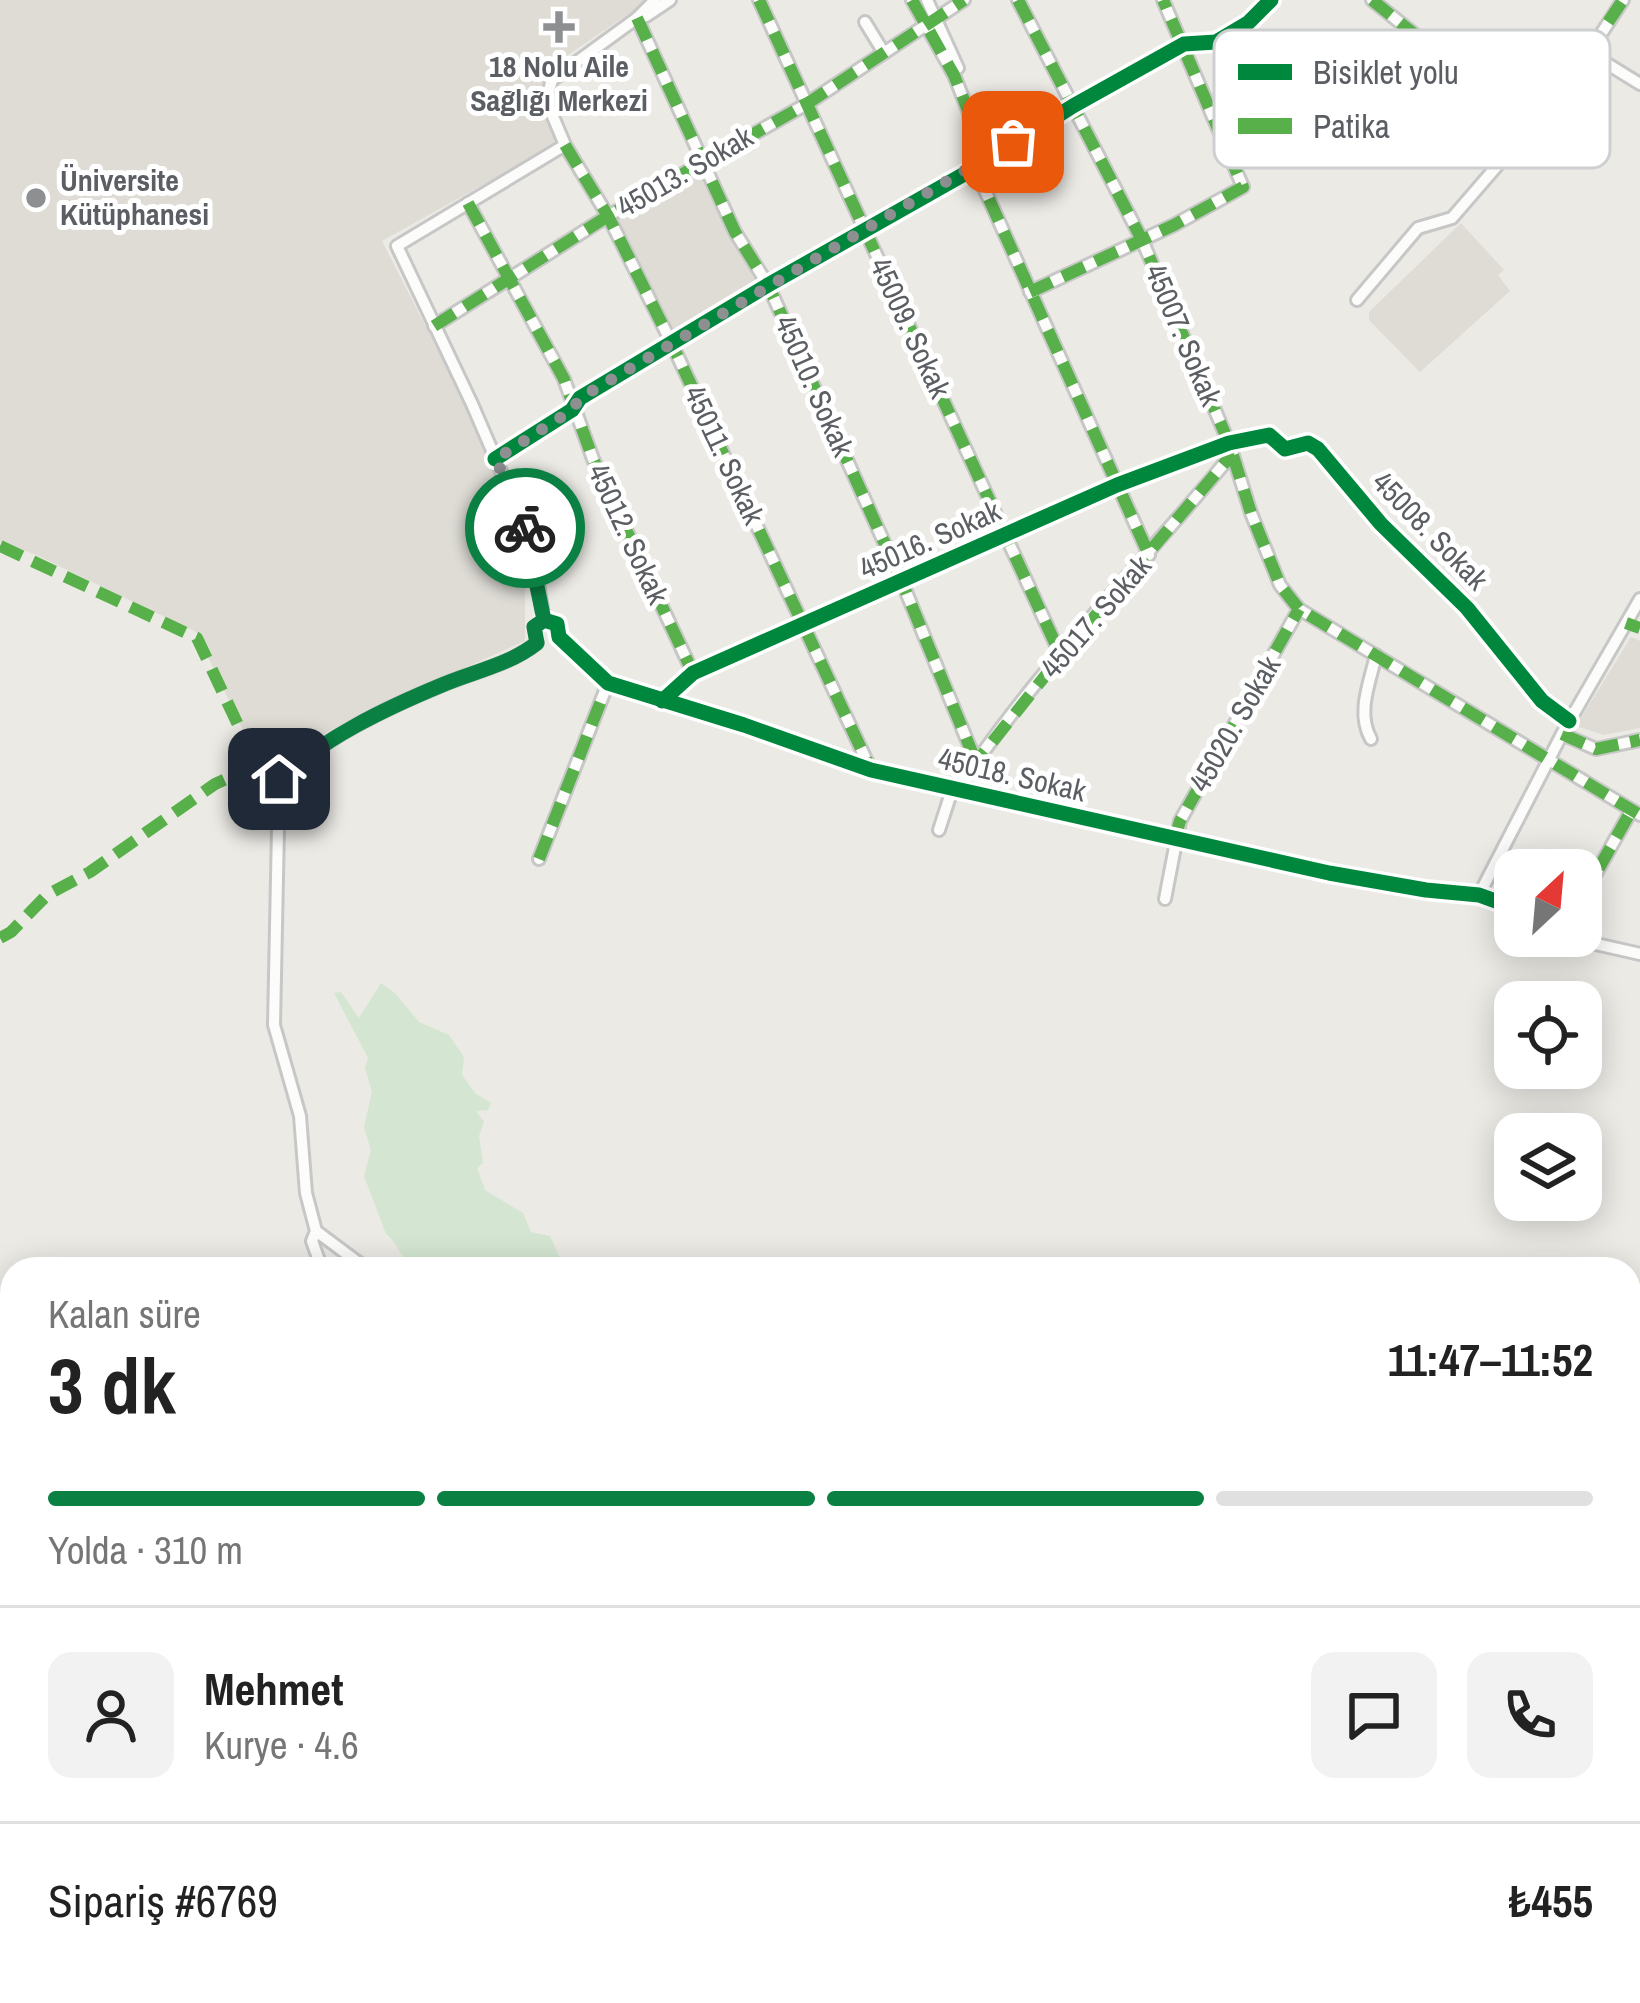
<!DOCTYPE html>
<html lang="tr">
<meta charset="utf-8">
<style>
body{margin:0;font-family:"Archivo Narrow",sans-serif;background:#f2f2f2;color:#222;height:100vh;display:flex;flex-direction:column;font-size:45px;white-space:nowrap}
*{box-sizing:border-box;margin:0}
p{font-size:39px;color:#767676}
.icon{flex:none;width:66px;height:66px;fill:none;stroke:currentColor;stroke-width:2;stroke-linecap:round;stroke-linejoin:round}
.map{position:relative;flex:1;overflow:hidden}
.drawer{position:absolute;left:0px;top:1257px;width:1641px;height:747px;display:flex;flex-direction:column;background:#fff;border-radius:36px 36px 0 0;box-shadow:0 6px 30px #0003}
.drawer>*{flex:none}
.needle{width:78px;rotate:26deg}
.fabs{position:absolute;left:1494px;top:849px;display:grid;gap:24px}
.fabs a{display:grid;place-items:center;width:108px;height:108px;border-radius:24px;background:#fff;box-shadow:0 6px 30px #0003;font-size:60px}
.pin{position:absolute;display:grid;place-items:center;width:102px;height:102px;color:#fff;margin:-51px;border-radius:24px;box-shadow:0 6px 18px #0006}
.courier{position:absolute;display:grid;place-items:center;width:120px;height:120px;margin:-60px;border:9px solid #0b8043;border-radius:50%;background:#fff;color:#222;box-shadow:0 3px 15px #0007}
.summary em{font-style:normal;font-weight:800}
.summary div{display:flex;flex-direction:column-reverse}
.summary{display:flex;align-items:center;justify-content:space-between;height:204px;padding:0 48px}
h1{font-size:78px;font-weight:800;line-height:90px}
.bar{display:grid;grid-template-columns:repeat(4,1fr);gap:18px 12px;align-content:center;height:144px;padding:0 48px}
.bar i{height:15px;border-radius:9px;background:#e0e0e0}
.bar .current{background:#0b8043}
.bar p{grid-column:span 4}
.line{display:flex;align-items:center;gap:30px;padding:0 48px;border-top:3px solid #e0e0e0}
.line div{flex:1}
.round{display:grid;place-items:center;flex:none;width:126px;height:126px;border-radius:24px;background:#f2f2f2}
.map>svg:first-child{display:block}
.education{fill:#dedcd5}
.green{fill:#d4e6d2}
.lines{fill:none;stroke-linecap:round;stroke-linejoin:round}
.street-casing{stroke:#c7c7c7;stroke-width:16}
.street{stroke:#fcfcfb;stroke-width:10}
.quiet{stroke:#58b04a;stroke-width:12;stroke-dasharray:24 12;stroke-linecap:butt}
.cycleway-casing{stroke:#fff;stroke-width:22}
.cycleway{stroke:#00873e;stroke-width:15}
.done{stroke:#8d8f90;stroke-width:12;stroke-dasharray:0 21.6}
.route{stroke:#0b8043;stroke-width:15}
.poi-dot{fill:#8d8f90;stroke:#fff;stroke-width:4.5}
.labels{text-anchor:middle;stroke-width:10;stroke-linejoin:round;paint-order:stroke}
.poi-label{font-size:30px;font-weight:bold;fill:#5b5e63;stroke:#fff}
.street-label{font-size:30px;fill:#5b5e63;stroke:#fff}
.key{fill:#fff;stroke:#cecfd0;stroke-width:3}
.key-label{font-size:33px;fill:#5b5e63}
</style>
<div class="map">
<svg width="1640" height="2003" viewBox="0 0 1640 2003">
<rect width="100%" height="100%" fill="#ebeae5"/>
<g class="education">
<path d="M0 0H649L565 57 547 78 543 100 556 144 382 241 471 415 525 542V641L361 714 303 745 279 771 259 763 196 632 34 554 0 542Z"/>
<path d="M703 160 768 285 671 342 608 216Z"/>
<path d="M1461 223 1504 270 1498 275 1510 291 1420 372 1369 320V312Z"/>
<path d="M1631 637 1640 641V728L1604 735 1576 726Z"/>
</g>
<g class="green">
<path d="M381 983 396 994 419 1022 449 1035 464 1057 462 1075 475 1093 491 1103 488 1110 476 1111 484 1122 479 1136 483 1163 477 1168 485 1190 523 1213 531 1232 550 1236 565 1269H415C401 1260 398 1243 386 1234L364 1176 371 1150 364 1127 372 1092 365 1068 368 1058 334 993 341 992 359 1018Z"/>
<path d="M1640 1537V2003H963L956 1992H1629V1549Z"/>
<path d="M12 1840V1992H74L66 2003H0V1854Z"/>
</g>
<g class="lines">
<defs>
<g id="street">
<path d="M759 0 1061 656"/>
<path d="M912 0 954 75 969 113 975 168 1149 555"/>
<path d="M927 0 958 68"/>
<path d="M1018 0 1142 240 1229 443 1251 513 1280 585 1299 609 1640 815"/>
<path d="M1372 0 1439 54"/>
<path d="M646 16 670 0"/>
<path d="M637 18 735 232 768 285 902 582 976 762"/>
<path d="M865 22 884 53"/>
<path d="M1588 52 1640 84"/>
<path d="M565 145 608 216 671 342 871 770"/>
<path d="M468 203 564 379 593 459 693 673"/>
<path d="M1030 292 1174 225 1243 187 1163 0"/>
<path d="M1357 300 1418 228 1452 218 1528 130 1594 45 1623 0"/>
<path d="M434 326 608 216 805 105 964 0"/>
<path d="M495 459 572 410 580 398 768 285 975 168 1073 106 1184 44 1216 42 1248 23 1271 0"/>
<path d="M544 620 557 624 559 637 608 683 744 725 871 770 1329 873 1426 890 1479 895 1515 908"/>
<path d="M544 620 531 541 472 404 397 246 565 145 546 100 552 80 637 18 655 0"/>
<path d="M662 701 693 673 1117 485 1229 443 1269 435 1285 449 1308 443 1318 449 1381 524 1467 608 1542 701 1569 721"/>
<path d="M1562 734 1596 749 1640 740"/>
<path d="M1371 739C1356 713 1370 682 1376 655"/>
<path d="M257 765 279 779"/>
<path d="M279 779 274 1025 300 1116 306 1193 316 1231 312 1241 322 1269"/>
<path d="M279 779C326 737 384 709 442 685 475 671 509 665 537 643"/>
<path d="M957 790C1035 672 1138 568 1228 459V453"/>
<path d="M939 830 952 790"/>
<path d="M539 859 608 683"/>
<path d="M1479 895 1562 734 1640 599"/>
<path d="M1165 899 1180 821 1299 609"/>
<path d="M1581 900 1631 811"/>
<path d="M1580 936 1587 942 1640 954"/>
<path d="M316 1231 367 1269"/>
</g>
</defs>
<use href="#street" class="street-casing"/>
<use href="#street" class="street"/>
<g class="quiet">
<path d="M759 0 1061 656"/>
<path d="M912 0 954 75 969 113 975 168 1149 555"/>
<path d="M1018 0 1142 240 1229 443 1251 513 1280 585 1299 609 1640 815"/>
<path d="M1372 0 1439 54"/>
<path d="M637 18 735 232 768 285 902 582 976 762"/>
<path d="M1588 52 1623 0"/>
<path d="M565 145 608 216 671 342 871 770"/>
<path d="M468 203 564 379 593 459 693 673"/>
<path d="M1030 292 1174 225 1243 187 1163 0"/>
<path d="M434 326 608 216 805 105 964 0"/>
<path d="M0 546 197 638 257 765 279 779C326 737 384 709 442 685 475 671 509 665 537 643"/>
<path d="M1626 623 1640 628"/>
<path d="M1562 734 1596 749 1640 740"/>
<path d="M970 770 1061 656 1228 459 1229 443"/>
<path d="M1174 841 1180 821 1299 609"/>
<path d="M539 859 608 683"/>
<path d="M1581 900 1631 811"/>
<path d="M0 938 11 932 47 895 90 872 215 784 257 765"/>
</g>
<defs>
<g id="cycleway">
<path d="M495 459 572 410 580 398 768 285 975 168 1073 106 1184 44 1216 42 1248 23 1271 0"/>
<path d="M544 620 557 624 559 637 608 683 744 725 871 770 1329 873 1426 890 1479 895 1515 908"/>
<path d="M662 701 693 673 1117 485 1229 443 1269 435 1285 449 1308 443 1318 449 1381 524 1467 608 1542 701 1569 721"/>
</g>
</defs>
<use href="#cycleway" class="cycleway-casing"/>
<use href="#cycleway" class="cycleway"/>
</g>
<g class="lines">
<path class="done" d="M525 528 496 459 572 410 580 398 1013 142"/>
<path class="route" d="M279 779C326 737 384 709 442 685 475 671 509 665 537 643L534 627 544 620 525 528"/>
</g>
<g class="poi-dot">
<path d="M553 9h12v12h12v12h-12v12h-12v-12h-12v-12h12z"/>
<circle cx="36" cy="198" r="12"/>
</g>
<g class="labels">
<g class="poi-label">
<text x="559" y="77">18 Nolu Aile<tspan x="559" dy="34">Sağlığı Merkezi</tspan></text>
<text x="60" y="191" text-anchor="start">Üniversite<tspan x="60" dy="34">Kütüphanesi</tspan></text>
</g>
<g class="street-label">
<text transform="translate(685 172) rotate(-30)" y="10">45013. Sokak</text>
<text transform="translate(910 328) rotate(65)" y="10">45009. Sokak</text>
<text transform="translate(1183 335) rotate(67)" y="10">45007. Sokak</text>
<text transform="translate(814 386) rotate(66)" y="10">45010. Sokak</text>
<text transform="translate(724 455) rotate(65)" y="10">45011. Sokak</text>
<text transform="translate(1430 531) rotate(46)" y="10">45008. Sokak</text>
<text transform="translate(628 534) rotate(65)" y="10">45012. Sokak</text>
<text transform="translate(930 540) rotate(-24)" y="10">45016. Sokak</text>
<text transform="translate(1096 617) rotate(-49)" y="10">45017. Sokak</text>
<text transform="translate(1235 724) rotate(-60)" y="10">45020. Sokak</text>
<text transform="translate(1012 775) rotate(13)" y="10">45018. Sokak</text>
</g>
</g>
<rect x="1214" y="30" width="396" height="138" rx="18" class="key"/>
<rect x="1238" y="64" width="54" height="16" fill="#00873e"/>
<rect x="1238" y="118" width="54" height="16" fill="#58b04a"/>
<g class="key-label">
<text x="1313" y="84">Bisiklet yolu</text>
<text x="1313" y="138">Patika</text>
</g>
</svg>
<div class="fabs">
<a><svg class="needle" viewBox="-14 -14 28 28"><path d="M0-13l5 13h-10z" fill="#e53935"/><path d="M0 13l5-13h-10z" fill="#767676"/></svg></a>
<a><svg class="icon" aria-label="locate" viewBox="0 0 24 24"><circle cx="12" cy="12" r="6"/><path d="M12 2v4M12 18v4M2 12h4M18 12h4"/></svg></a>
<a><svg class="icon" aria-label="layers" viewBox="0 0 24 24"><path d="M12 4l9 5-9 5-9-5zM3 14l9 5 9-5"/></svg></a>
</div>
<div class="pin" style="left:1013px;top:142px;background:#ea580c"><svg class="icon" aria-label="bag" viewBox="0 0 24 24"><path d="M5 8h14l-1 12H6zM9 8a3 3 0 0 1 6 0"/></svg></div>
<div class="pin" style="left:279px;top:779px;background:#1f2937"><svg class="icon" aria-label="home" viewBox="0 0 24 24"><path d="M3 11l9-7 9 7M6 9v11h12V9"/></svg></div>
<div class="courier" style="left:525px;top:528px"><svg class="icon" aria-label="bike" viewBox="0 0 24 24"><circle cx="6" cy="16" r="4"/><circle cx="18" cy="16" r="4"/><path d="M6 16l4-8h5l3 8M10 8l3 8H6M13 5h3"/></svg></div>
<section class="drawer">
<div class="summary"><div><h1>3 dk</h1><p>Kalan süre</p></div><em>11:47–11:52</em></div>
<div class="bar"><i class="current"></i><i class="current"></i><i class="current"></i><i></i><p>Yolda · 310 m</p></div>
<div class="line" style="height:216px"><a class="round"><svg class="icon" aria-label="person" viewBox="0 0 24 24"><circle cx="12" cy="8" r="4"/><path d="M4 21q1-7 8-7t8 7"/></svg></a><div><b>Mehmet</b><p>Kurye · 4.6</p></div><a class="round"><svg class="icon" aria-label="chat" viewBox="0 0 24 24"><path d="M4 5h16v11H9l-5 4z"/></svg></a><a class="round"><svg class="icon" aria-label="phone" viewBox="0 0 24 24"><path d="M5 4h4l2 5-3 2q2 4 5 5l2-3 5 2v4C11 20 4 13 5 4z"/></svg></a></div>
<div class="line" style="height:156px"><div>Sipariş #6769</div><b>₺455</b></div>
</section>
</div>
